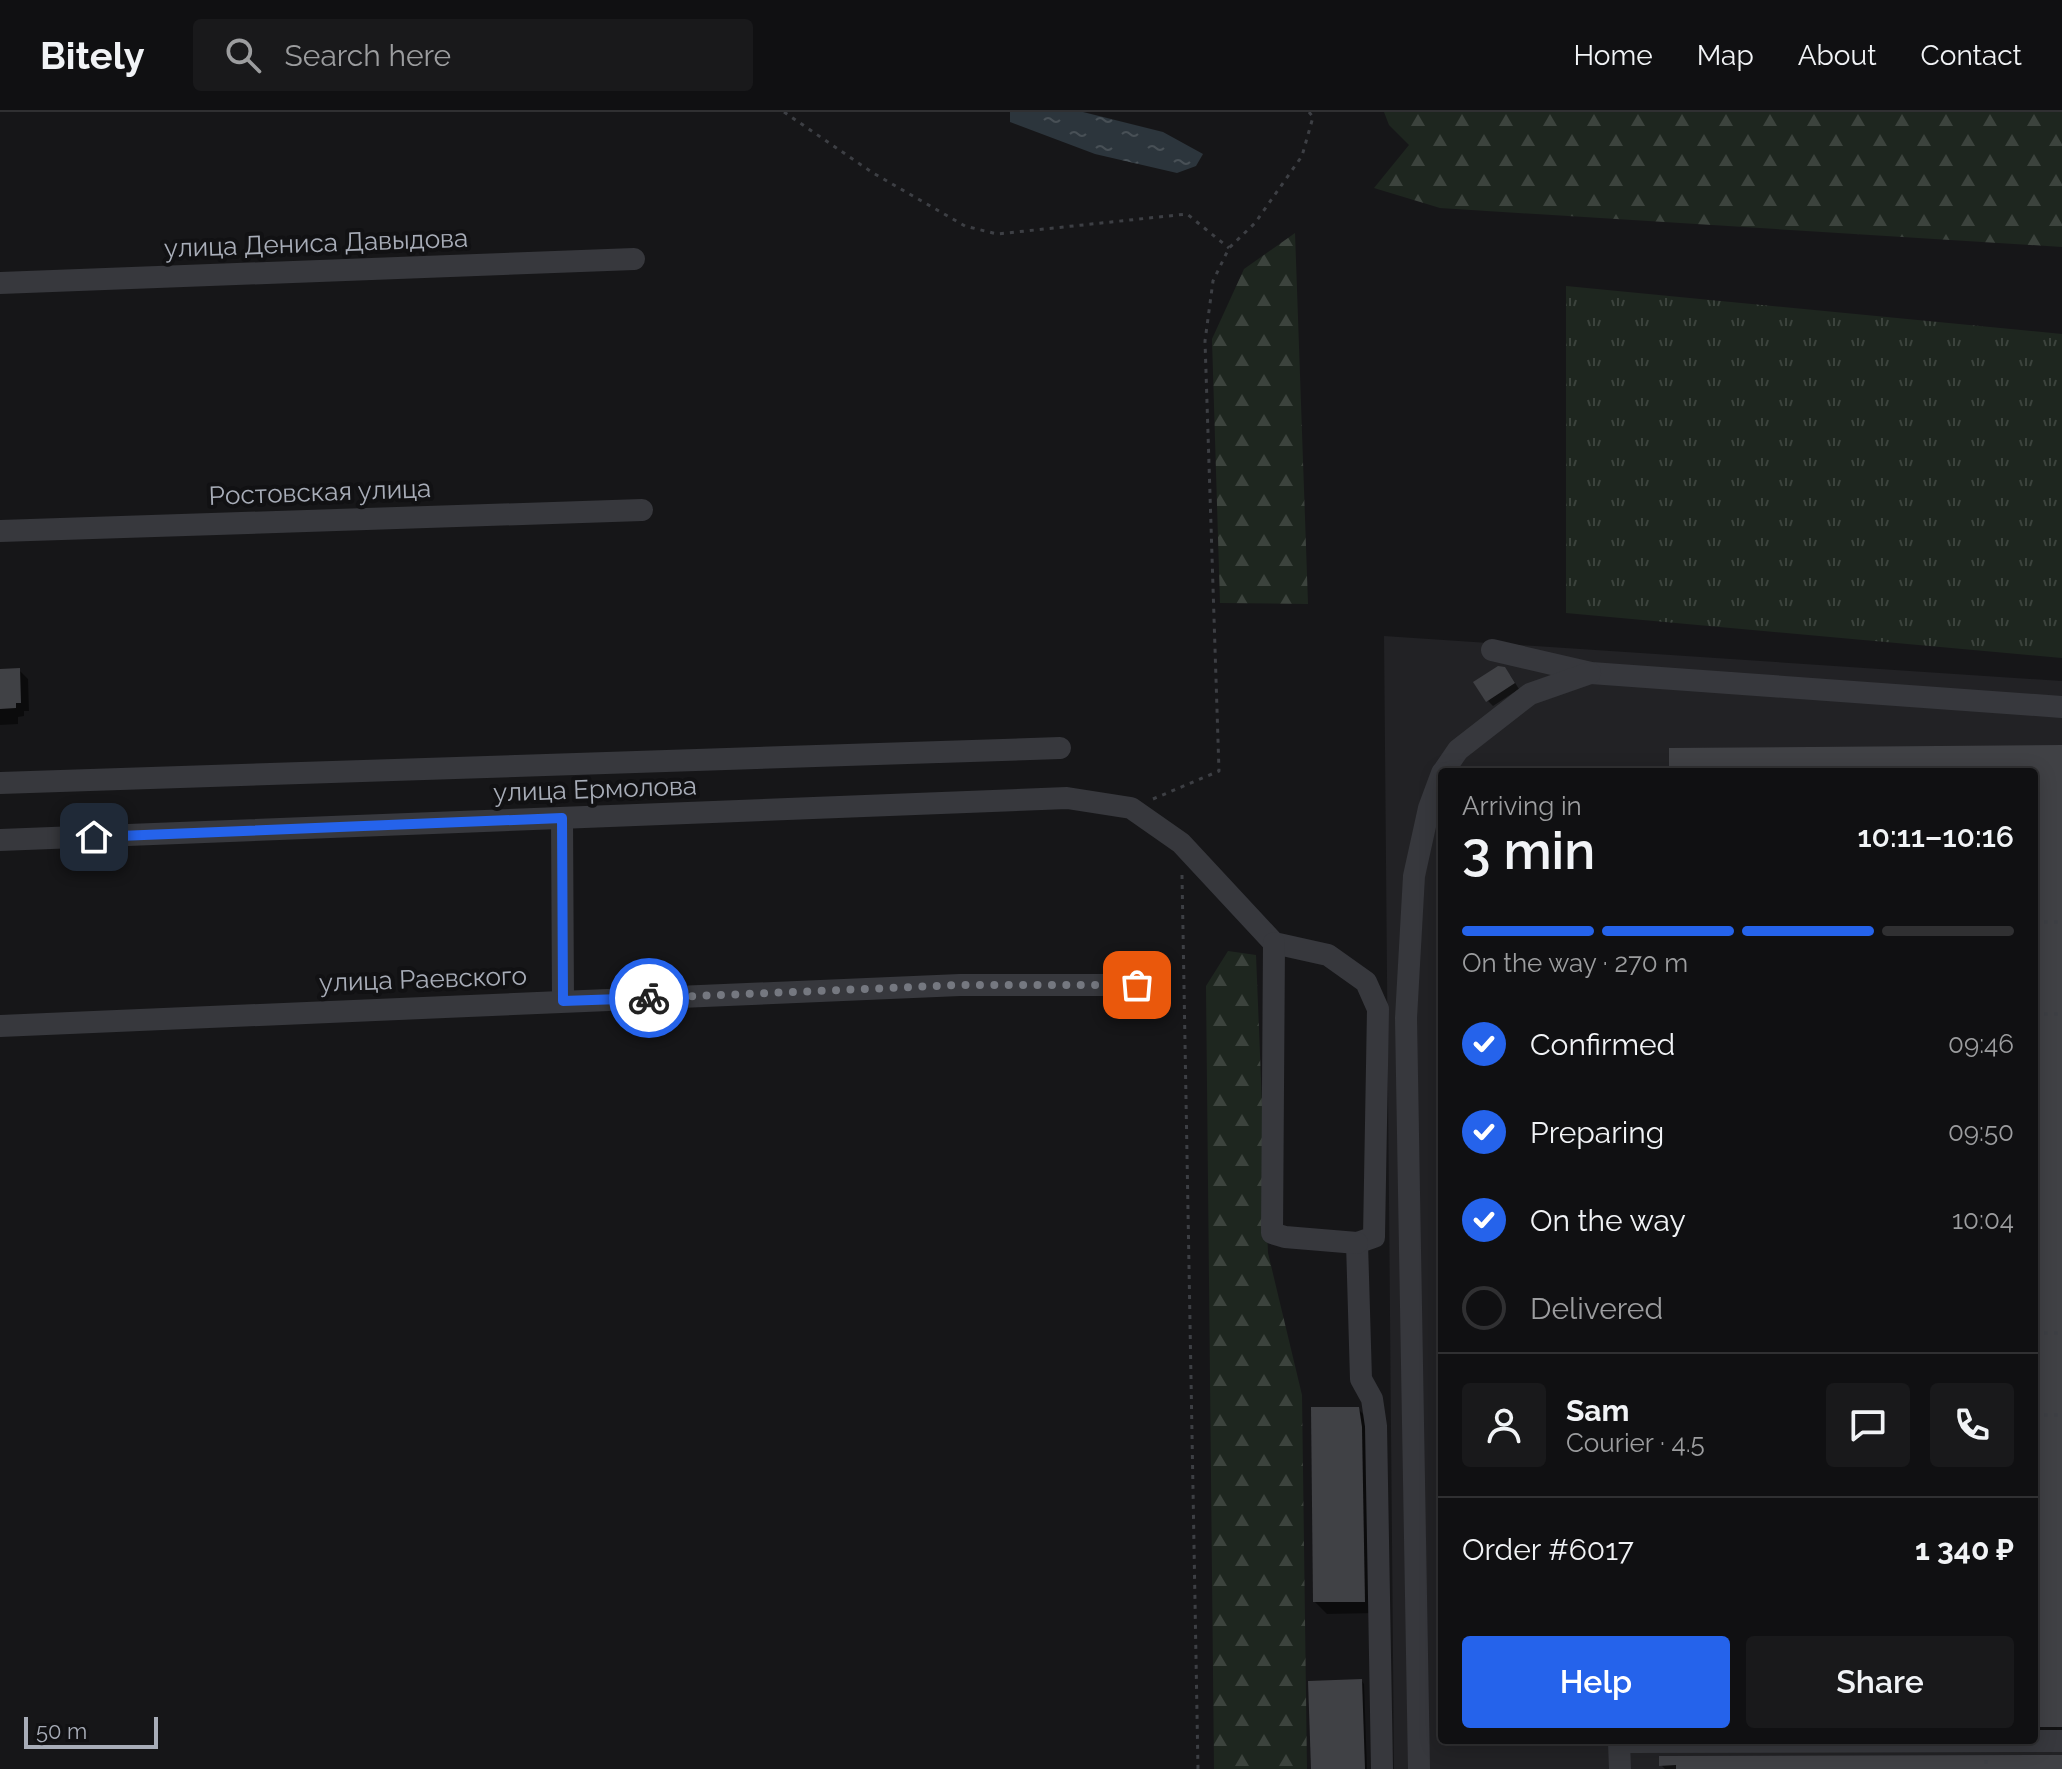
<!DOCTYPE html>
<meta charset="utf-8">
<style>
body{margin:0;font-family:Raleway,sans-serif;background:#19191b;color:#f1f3f6;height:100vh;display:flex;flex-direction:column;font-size:30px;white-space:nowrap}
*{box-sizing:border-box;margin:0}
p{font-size:26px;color:#9c9d9f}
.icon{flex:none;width:44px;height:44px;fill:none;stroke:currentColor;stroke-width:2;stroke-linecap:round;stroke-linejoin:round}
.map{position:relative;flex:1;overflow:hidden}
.drawer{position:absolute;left:1438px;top:656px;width:600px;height:976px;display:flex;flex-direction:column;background:#101012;border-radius:8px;box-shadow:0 4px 20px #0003,0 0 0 2px #303032}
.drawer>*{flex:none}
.scale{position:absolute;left:24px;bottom:20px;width:134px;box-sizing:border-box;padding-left:8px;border:4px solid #a8adb8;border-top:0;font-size:22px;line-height:28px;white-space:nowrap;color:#a8adb8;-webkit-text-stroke:6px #111113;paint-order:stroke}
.pin{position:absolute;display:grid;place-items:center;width:68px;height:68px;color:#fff;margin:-34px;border-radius:16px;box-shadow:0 4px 12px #0006}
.courier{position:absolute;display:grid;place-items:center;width:80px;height:80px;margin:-40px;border:6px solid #2563eb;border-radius:50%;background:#fff;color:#222;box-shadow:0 2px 10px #0007}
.overview em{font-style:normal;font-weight:600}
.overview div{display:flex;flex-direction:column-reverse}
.overview{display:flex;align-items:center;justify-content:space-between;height:136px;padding:0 24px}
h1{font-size:52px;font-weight:600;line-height:60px}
.bar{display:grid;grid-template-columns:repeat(4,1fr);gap:12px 8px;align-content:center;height:96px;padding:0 24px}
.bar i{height:10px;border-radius:6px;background:#303032}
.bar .selected{background:#2563eb}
.bar p{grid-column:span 4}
.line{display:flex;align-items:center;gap:20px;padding:0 24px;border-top:2px solid #303032}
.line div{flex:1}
.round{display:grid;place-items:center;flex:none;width:84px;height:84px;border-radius:8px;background:#19191b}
ol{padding:0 24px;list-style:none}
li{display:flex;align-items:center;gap:24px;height:88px}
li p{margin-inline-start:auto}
li .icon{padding:8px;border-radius:50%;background:#2563eb;color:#fff;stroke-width:4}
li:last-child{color:#9c9d9f}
li i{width:44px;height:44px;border:4px solid #303032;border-radius:50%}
.action{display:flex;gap:16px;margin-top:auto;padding:16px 24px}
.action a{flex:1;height:92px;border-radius:8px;background:#2563eb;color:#fff;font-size:32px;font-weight:600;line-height:92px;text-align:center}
.action a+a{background:#19191b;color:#f1f3f6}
header{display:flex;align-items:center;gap:48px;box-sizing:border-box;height:112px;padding:0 40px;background:#101012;border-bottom:2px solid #303032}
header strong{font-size:38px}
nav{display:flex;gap:44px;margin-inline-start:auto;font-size:28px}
.search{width:560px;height:72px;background:#19191b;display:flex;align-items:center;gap:20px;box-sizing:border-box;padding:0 28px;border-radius:8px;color:#9c9d9f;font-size:30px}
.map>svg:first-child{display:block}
.built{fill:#222225;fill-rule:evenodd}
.grass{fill:url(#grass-tufts)}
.forest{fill:url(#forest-firs)}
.water{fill:url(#water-ripples)}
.shadow{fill:#0007}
.building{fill:#404145}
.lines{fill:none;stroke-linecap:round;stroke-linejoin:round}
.path{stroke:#3d3f44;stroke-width:3;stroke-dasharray:4 6;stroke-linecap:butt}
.minor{stroke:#37383d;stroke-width:22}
.done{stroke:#757880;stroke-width:8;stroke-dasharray:0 14.4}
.route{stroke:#2563eb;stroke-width:10}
.labels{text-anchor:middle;stroke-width:8;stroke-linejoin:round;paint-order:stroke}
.street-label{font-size:26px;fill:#a8adb8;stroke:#111113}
</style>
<header>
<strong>Bitely</strong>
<div class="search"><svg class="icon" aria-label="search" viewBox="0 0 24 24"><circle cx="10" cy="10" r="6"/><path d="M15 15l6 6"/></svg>Search here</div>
<nav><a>Home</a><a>Map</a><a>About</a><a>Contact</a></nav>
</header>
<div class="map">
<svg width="2062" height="1657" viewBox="0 0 2062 1657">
<defs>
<pattern id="grass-tufts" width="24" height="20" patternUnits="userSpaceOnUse" patternTransform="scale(2)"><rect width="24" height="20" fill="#1e261f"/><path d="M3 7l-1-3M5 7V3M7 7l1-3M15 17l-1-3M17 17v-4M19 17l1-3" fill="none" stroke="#3c433d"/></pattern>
<pattern id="forest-firs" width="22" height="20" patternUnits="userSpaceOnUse" patternTransform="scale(2)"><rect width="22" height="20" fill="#1e261f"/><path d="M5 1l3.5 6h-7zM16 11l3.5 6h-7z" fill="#3c433d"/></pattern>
<pattern id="water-ripples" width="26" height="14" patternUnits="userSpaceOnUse" patternTransform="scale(2)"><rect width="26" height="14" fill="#2c353c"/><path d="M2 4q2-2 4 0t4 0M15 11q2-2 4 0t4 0" fill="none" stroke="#485056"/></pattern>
</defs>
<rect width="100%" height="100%" fill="#161618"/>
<path class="built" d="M1384 524 2062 569V1657H1394ZM1442 660H2034V1628H1442Z"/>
<path class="grass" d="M1566 174 2062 222V546L1566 501Z"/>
<g class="forest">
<path d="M1384 0H2062V135L1440 96 1374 76 1409 33 1389 13Z"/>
<path d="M1295 121 1308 492 1220 491 1212 227 1244 157Z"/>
<path d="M1228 839 1256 843 1268 1141 1302 1283 1307 1657H1214L1206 874Z"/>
</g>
<path class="water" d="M1010 0H1083L1163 20 1203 42 1196 54 1177 61 1095 42 1010 10Z"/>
<g class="shadow">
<path d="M19 558 28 567 29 599H24V604L18 605V612L0 613V559Z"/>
<path d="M1510 563 1519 577 1493 594 1488 589Z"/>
<path d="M2062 635V1626H2034V660H1671Z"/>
<path d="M1358 1297 1370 1309 1376 1501 1327 1502 1315 1490Z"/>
<path d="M1362 1569 1364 1572 1367 1657H1313Z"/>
<path d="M2062 1645V1657H1665L1661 1653Z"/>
</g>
<g class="building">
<path d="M1498 554 1505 555 1515 571 1486 590 1473 570Z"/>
<path d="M20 556 21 591H16V596L0 597V557Z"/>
<path d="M2062 633V1615H2034V660H1669V636Z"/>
<path d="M1311 1295H1359L1362 1315 1365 1490H1313Z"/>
<path d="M1362 1567 1365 1657H1311L1308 1569Z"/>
<path d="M2062 1643V1657H1676V1653L1659 1654V1644Z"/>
</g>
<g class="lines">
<g class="path">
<path d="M784 0 873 61 965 114 997 122 1187 102 1229 136"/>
<path d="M1153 687 1219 659 1205 229 1213 169 1229 136 1255 111 1302 44 1313 5 1309 0"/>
<path d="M1182 763 1198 1657"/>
<path d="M2034 810H2062"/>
<path d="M2034 902H2062"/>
<path d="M2034 1221H2062"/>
<path d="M2034 1303H2062"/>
<path d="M1986 1648V1657"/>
</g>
<g class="minor">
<path d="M0 171 634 147"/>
<path d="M0 419 642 398"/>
<path d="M1492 538 1591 561 2062 595"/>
<path d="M1443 660 1458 638 1530 582 1590 561"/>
<path d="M0 671 1060 636"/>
<path d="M562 706 563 889"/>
<path d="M0 728 1067 686 1131 696 1181 731 1274 831 1328 843 1366 870 1378 897 1374 1125 1357 1131 1361 1267 1372 1287 1376 1314 1382 1657"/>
<path d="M1274 831 1272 1121 1285 1125 1357 1131"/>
<path d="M0 914 960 873H1137"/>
<path d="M1419 1657 1406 906 1414 764 1429 696 1442 661"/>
<path d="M1620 1657 1619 1630 2062 1629"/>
</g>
</g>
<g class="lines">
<path class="done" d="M649 886 960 873H1137"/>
<path class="route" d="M94 725 562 706 563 889 649 886"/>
</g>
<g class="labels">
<g class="street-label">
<text transform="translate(316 131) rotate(-2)" y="9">улица Дениса Давыдова</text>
<text transform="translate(320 380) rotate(-2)" y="9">Ростовская улица</text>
<text transform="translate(595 677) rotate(-2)" y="9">улица Ермолова</text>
<text transform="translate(423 867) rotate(-2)" y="9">улица Раевского</text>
</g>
</g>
</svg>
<div class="scale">50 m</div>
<div class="pin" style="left:1137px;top:873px;background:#ea580c"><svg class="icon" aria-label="bag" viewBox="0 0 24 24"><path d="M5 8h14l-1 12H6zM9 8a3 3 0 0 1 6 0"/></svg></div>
<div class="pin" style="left:94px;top:725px;background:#1f2937"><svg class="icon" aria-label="home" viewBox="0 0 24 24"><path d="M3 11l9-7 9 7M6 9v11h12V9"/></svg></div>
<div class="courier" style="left:649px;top:886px"><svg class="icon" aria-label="bike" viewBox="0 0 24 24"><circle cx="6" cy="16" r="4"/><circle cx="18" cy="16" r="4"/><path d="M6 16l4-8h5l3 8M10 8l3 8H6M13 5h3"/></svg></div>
<section class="drawer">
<div class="overview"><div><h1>3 min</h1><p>Arriving in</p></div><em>10:11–10:16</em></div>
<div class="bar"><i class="selected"></i><i class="selected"></i><i class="selected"></i><i></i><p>On the way · 270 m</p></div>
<ol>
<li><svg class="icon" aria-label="check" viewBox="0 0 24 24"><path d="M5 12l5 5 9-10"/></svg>Confirmed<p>09:46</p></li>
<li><svg class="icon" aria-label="check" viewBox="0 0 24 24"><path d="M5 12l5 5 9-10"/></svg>Preparing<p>09:50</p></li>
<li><svg class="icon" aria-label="check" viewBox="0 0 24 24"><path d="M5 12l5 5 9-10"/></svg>On the way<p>10:04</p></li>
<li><i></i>Delivered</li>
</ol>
<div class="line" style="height:144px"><a class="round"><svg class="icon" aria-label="person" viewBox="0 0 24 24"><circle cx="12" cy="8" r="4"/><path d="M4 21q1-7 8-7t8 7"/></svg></a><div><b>Sam</b><p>Courier · 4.5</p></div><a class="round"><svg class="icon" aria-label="chat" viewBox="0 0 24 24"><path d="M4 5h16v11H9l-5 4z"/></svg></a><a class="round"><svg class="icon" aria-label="phone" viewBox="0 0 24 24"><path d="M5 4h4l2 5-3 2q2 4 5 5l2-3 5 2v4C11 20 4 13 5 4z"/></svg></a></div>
<div class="line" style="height:104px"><div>Order #6017</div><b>1 340 ₽</b></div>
<div class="action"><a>Help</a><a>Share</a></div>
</section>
</div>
